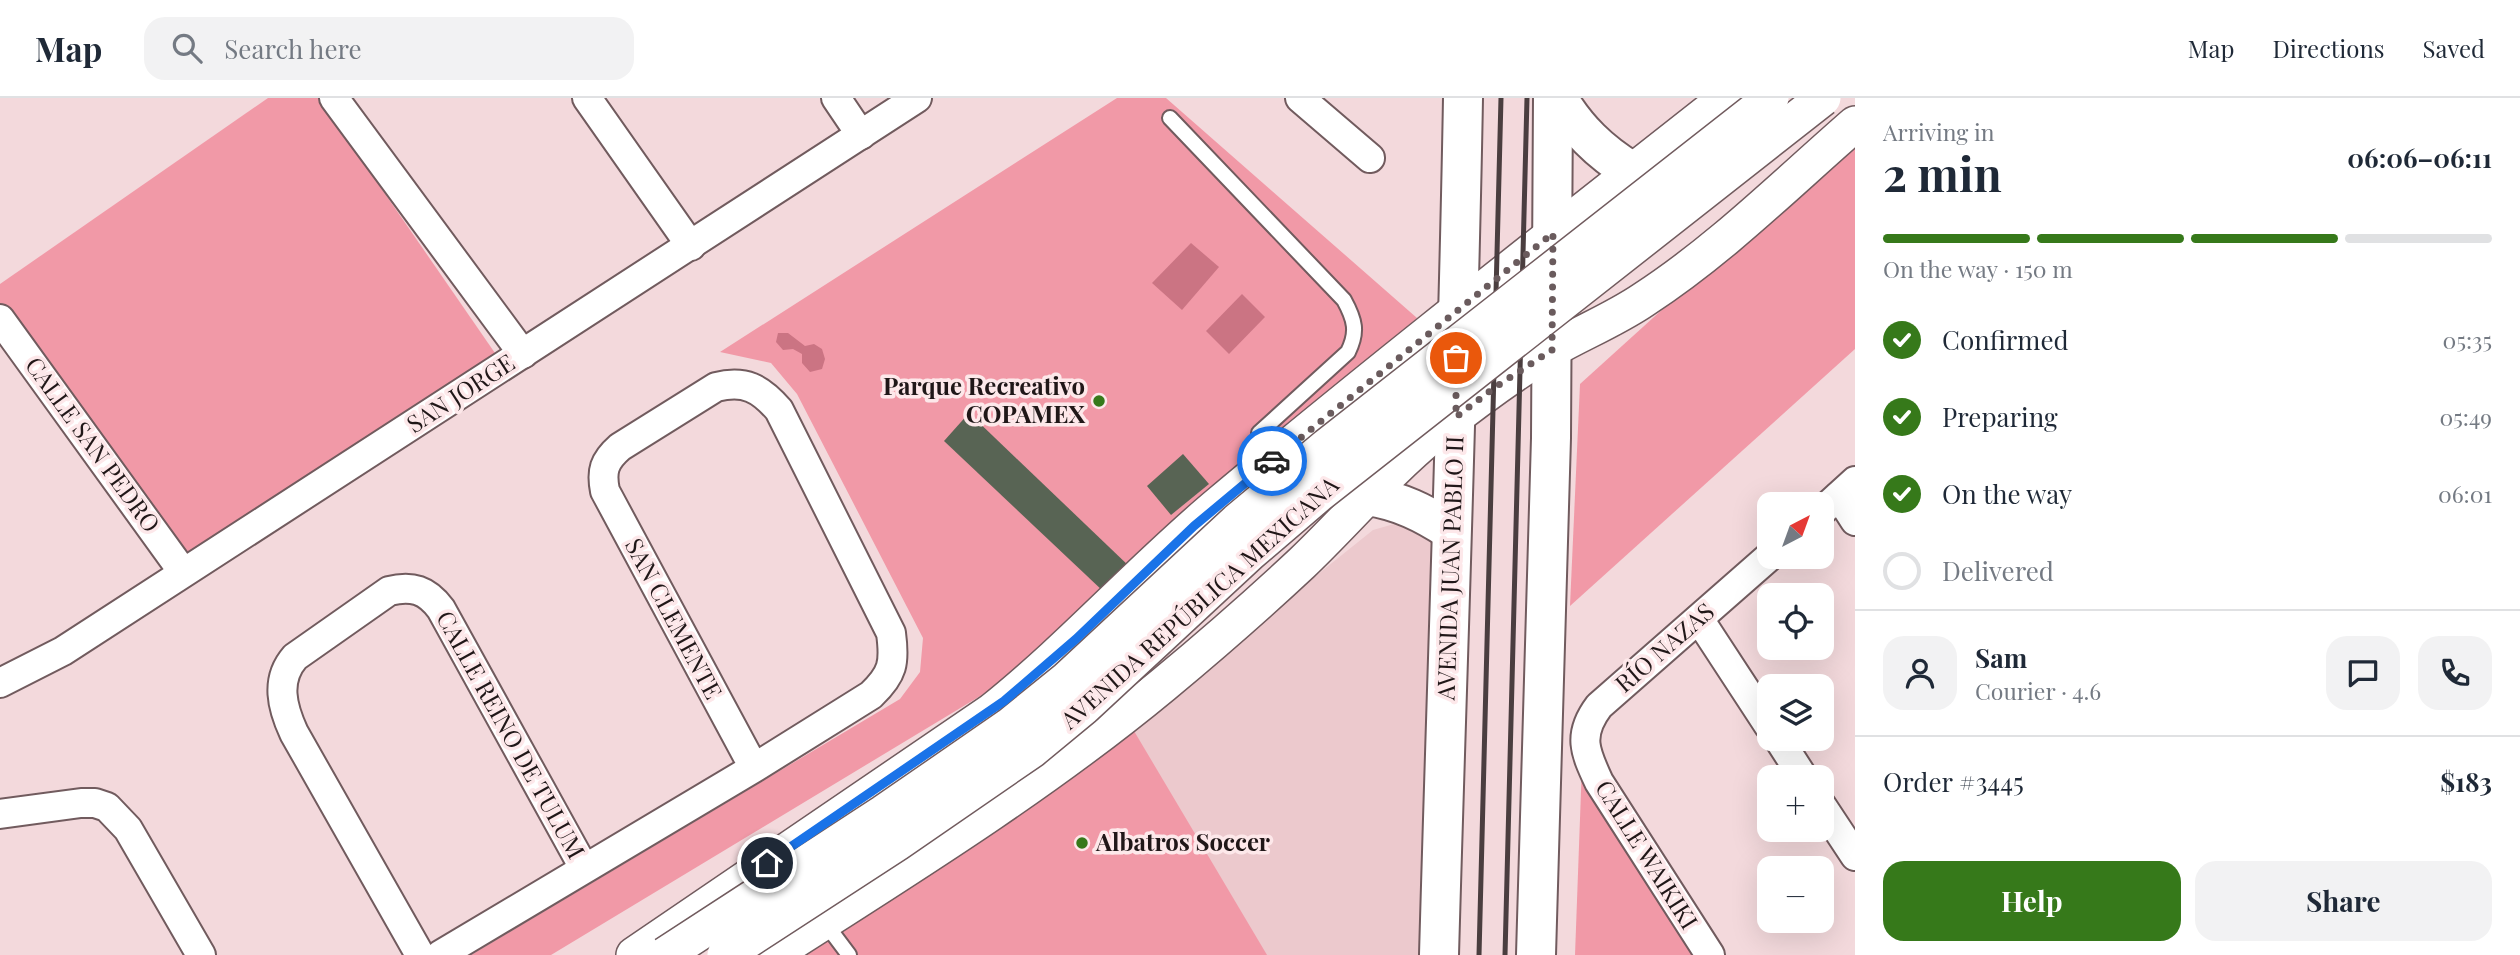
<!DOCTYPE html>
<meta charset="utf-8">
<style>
body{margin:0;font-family:"Playfair Display",serif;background:#f2f2f3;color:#1f2937;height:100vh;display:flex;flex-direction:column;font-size:26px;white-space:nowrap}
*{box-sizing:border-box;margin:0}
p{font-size:23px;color:#747a83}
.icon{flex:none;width:38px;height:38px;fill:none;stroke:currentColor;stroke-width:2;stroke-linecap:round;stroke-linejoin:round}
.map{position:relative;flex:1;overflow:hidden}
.side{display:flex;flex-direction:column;background:#fff;width:665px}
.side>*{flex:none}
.needle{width:46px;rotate:41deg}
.controls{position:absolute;left:1757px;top:394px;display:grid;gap:14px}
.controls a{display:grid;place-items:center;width:77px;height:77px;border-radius:14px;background:#fff;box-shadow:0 7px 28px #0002;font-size:35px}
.pin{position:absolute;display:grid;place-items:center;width:60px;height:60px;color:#fff;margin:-30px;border:4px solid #fff;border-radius:50%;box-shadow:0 2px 7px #0007}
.courier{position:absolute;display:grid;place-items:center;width:70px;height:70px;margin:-35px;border:5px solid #1a73e8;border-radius:50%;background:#fff;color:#222;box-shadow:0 2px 9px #0007}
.overview em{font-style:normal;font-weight:700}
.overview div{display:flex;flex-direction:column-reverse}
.overview{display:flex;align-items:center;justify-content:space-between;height:119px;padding:0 28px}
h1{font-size:46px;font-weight:700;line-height:52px}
.bar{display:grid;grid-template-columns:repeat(4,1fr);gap:10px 7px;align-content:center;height:84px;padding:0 28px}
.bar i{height:9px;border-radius:5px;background:#e0e1e3}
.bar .selected{background:#36791a}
.bar p{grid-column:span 4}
.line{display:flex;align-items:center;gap:18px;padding:0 28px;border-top:2px solid #e0e1e3}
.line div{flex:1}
.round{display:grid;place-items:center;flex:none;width:74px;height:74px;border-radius:21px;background:#f2f2f3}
ol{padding:0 28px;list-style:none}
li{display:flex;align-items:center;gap:21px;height:77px}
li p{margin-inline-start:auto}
li .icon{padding:7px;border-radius:50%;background:#36791a;color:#fff;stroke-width:4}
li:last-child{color:#747a83}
li i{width:38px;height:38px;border:4px solid #e0e1e3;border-radius:50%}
.button{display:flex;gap:14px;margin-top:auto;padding:14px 28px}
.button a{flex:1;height:80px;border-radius:21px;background:#36791a;color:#fff;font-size:28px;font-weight:700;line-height:80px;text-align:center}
.button a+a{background:#f2f2f3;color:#1f2937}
header{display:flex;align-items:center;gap:42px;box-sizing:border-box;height:98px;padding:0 35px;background:#fff;border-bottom:2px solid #e0e1e3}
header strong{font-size:33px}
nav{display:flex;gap:38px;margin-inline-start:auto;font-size:24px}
.search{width:490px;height:63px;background:#f2f2f3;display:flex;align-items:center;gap:18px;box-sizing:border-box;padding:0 24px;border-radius:21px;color:#747a83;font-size:26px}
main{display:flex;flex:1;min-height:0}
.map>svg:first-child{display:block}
.built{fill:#ecc9cd}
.green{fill:#f199a7}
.water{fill:#cb7483}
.building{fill:#586454}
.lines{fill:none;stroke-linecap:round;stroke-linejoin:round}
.service-casing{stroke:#715b5e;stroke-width:18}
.minor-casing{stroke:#715b5e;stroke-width:32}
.tertiary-casing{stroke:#715b5e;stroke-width:38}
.secondary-casing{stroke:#715b5e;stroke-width:42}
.service{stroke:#fff;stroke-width:14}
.minor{stroke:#fff;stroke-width:28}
.tertiary{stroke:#fff;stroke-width:35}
.secondary{stroke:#fff;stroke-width:38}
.rail{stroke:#4a3e3f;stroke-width:5}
.tertiary-bridge-casing{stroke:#715b5e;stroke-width:38;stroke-linecap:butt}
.tertiary-bridge{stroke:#fff;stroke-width:35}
.done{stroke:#6a5b5d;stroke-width:7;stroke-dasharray:0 12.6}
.route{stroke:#1a73e8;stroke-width:9}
.poi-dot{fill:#36791a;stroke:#fde8ea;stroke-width:2.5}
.labels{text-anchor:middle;stroke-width:7;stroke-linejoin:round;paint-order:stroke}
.poi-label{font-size:24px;font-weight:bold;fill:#201718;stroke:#fde8ea;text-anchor:end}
.street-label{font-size:24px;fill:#201718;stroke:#fde8ea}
</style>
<header>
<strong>Map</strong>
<div class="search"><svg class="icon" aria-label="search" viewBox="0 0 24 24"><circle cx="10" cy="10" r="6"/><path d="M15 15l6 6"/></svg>Search here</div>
<nav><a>Map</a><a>Directions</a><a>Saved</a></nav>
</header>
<main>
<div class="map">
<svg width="1855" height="857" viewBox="0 0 1855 857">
<rect width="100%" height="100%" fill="#f3d9dc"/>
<path class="built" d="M1408 422 1431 442 1419 857H773L1179 588 1373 432Z"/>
<g class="green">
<path d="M268 0H319L497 258 190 460 0 205V186Z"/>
<path d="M1117 0H1166L1417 220 1026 562 1030 568 551 857H471L900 601 920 574 923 540 797 296 771 265 720 254Z"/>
<path d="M1855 37V251L1570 508 1580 286Z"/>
<path d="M1134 633 1267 857H793Z"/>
<path d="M1582 666 1699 857H1575Z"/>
</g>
<g class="water">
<path d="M1191 145 1219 169 1182 212 1152 185Z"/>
<path d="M1242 196 1265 219 1229 256 1206 233Z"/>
<path d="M778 235H788L805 248 814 246 822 251 825 261 822 271 810 274 802 265V256L793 251 783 252 776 244Z"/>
</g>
<g class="building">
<path d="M969 315 1131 470 1104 494 944 343Z"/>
<path d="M1183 356 1209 386 1171 417 1147 388Z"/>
</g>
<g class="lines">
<defs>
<g id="service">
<path d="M1170 20 1344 202C1355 222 1358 234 1348 254L1259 335 1261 349 1272 361"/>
<path d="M825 825 849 857"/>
</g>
<g id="minor">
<path d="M334 0 523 256"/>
<path d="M587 0 691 148"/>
<path d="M836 0 861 37"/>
<path d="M1300 0 1370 60"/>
<path d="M0 221 183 474"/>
<path d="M1839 398 1855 423"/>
<path d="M1822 413 1855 383"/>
<path d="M1699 521 1769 628"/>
<path d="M0 585 63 553 917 0"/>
<path d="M1778 640 1803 679"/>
<path d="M1822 708 1855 758"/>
<path d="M0 716 81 705H95L107 709 128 731 201 857"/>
<path d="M420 857 294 635C282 609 275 582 295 559L389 493C412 487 427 492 441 511L584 770"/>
<path d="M440 857 754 670 871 597C893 576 895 565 891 535L779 312C760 290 745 282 716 289L620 349C604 363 601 373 605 393L754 670"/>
<path d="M1710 857 1599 684C1585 654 1577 637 1599 608L1770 458"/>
</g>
<g id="tertiary">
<path d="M634 857 992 613C1072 549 1140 472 1219 406 1385 267 1556 134 1726 0"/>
<path d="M772 857C905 772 1041 688 1163 587 1210 548 1257 507 1302 465 1347 422 1387 374 1435 335 1473 305 1512 276 1553 251 1583 234 1615 221 1643 202 1720 152 1786 86 1855 26"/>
</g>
<g id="secondary">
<path d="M1558 0C1577 32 1600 54 1631 73"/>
<path d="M1368 398C1400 403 1424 415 1450 432"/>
<path d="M1439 857C1447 571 1458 286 1463 0"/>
<path d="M1536 857 1551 340 1553 0"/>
</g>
</defs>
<use href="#service" class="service-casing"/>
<use href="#minor" class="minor-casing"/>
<use href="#tertiary" class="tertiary-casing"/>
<use href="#secondary" class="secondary-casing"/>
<use href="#service" class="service"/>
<use href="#minor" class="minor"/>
<use href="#tertiary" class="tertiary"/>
<use href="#secondary" class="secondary"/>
<g class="rail">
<path d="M1479 857 1501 0"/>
<path d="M1505 857 1527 0"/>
</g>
<defs>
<g id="tertiary-bridge">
<path d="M665 857 883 715 1009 628 1067 581 1237 423 1327 348 1771 0"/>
<path d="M725 857 897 745 1032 652 1084 609 1250 455 1319 396 1823 0"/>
</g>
</defs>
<use href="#tertiary-bridge" class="tertiary-bridge-casing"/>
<use href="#tertiary-bridge" class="tertiary-bridge"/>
</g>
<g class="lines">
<path class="done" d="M1272 363 1553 135 1552 252 1494 290 1456 319V260"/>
<path class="route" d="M767 765 1004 603 1076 541 1194 428 1272 363"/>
</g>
<g class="poi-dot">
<circle cx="1099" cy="303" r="7"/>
<circle cx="1082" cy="745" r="7"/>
</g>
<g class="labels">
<g class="poi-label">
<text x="1085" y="297">Parque Recreativo<tspan x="1085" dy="28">COPAMEX</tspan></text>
<text x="1096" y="753" text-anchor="start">Albatros Soccer</text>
</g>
<g class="street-label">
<text transform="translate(461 296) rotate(-33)" y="8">SAN JORGE</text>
<text transform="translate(92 347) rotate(54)" y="8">CALLE SAN PEDRO</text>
<text transform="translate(1451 470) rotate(-88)" y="8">AVENIDA JUAN PABLO II</text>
<text transform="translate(1200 505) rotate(-42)" y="8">AVENIDA REPÚBLICA MEXICANA</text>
<text transform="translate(673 521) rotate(62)" y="8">SAN CLEMENTE</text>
<text transform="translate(1665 550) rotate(-41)" y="8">RÍO NAZAS</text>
<text transform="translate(510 637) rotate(61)" y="8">CALLE REINO DE TULUM</text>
<text transform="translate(1646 757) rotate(58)" y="8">CALLE WAIKIKI</text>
</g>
</g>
</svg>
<div class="controls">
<a><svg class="needle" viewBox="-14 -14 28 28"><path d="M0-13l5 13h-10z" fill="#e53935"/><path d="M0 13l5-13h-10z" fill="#747a83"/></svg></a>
<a><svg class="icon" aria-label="locate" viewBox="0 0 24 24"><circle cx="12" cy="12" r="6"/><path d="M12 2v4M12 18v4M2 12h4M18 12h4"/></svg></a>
<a><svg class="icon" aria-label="layers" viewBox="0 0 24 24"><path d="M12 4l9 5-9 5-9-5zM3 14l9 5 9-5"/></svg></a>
<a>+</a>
<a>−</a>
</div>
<div class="pin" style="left:1456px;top:260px;background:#ea580c"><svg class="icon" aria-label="bag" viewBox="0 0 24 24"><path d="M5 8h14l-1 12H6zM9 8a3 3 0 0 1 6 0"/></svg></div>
<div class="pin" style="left:767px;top:765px;background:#1f2937"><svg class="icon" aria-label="home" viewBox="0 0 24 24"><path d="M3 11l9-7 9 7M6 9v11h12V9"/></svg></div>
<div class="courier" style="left:1272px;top:363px"><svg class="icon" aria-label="car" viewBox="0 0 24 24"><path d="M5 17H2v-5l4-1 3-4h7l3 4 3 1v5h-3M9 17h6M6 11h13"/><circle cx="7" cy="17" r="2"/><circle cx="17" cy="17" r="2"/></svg></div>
</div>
<section class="side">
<div class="overview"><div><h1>2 min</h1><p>Arriving in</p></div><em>06:06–06:11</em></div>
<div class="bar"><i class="selected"></i><i class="selected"></i><i class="selected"></i><i></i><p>On the way · 150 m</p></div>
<ol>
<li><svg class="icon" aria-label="check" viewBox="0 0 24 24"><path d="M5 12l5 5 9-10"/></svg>Confirmed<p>05:35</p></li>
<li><svg class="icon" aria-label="check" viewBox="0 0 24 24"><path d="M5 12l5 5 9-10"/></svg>Preparing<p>05:49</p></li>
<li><svg class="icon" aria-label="check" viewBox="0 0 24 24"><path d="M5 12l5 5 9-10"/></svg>On the way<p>06:01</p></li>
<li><i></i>Delivered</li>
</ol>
<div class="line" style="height:126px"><a class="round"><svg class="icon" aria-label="person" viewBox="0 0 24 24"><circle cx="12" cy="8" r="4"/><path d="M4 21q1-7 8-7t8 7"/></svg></a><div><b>Sam</b><p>Courier · 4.6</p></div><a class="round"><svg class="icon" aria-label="chat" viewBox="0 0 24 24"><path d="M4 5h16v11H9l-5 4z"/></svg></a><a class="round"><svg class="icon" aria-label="phone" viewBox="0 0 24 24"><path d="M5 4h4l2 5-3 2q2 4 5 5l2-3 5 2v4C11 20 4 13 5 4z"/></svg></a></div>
<div class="line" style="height:91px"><div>Order #3445</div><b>$183</b></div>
<div class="button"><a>Help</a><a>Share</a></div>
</section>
</main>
